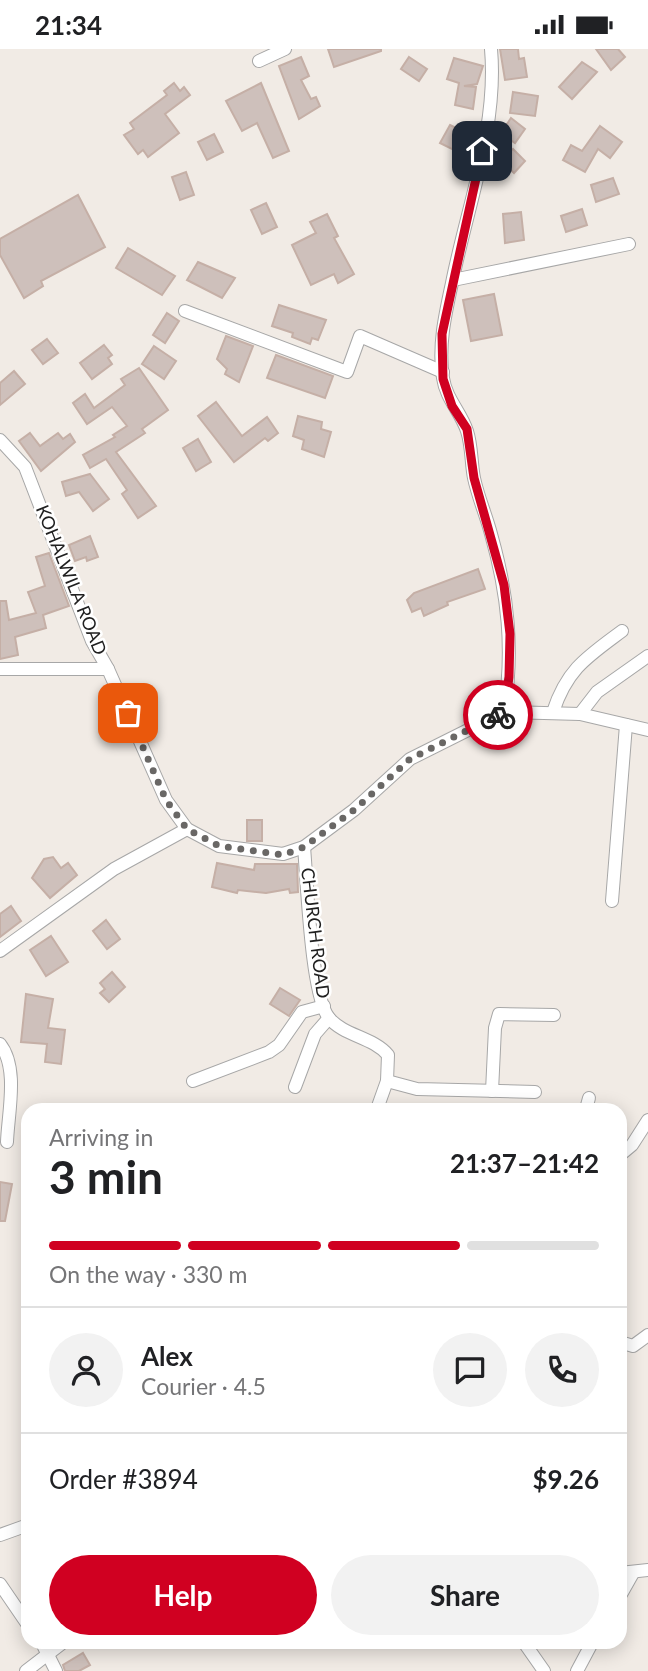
<!DOCTYPE html>
<meta charset="utf-8">
<style>
body{margin:0;font-family:Lato,sans-serif;background:#f2f2f2;color:#202124;height:100vh;display:flex;flex-direction:column;font-size:26px;white-space:nowrap}
*{box-sizing:border-box;margin:0}
p{font-size:23px;color:#757577}
.icon{flex:none;width:38px;height:38px;fill:none;stroke:currentColor;stroke-width:2;stroke-linecap:round;stroke-linejoin:round}
.map{position:relative;flex:1;overflow:hidden}
.panel{position:absolute;left:21px;top:1054px;width:606px;height:546px;display:flex;flex-direction:column;background:#fff;border-radius:21px;box-shadow:0 4px 18px #0003}
.panel>*{flex:none}
.pin{position:absolute;display:grid;place-items:center;width:60px;height:60px;color:#fff;margin:-30px;border-radius:14px;box-shadow:0 4px 10px #0006}
.courier{position:absolute;display:grid;place-items:center;width:70px;height:70px;margin:-35px;border:5px solid #d00021;border-radius:50%;background:#fff;color:#222;box-shadow:0 2px 9px #0007}
.headline em{font-style:normal;font-weight:700}
.headline div{display:flex;flex-direction:column-reverse}
.headline{display:flex;align-items:center;justify-content:space-between;height:119px;padding:0 28px}
h1{font-size:46px;font-weight:700;line-height:52px}
.bar{display:grid;grid-template-columns:repeat(4,1fr);gap:10px 7px;align-content:center;height:84px;padding:0 28px}
.bar i{height:9px;border-radius:5px;background:#e0e0e0}
.bar .current{background:#d00021}
.bar p{grid-column:span 4}
.line{display:flex;align-items:center;gap:18px;padding:0 28px;border-top:2px solid #e0e0e0}
.line div{flex:1}
.round{display:grid;place-items:center;flex:none;width:74px;height:74px;border-radius:37px;background:#f2f2f2}
.primary-button{display:flex;gap:14px;margin-top:auto;padding:14px 28px}
.primary-button a{flex:1;height:80px;border-radius:42px;background:#d00021;color:#fff;font-size:28px;font-weight:700;line-height:80px;text-align:center}
.primary-button a+a{background:#f2f2f2;color:#202124}
.status{display:flex;justify-content:space-between;align-items:center;height:49px;padding:0 35px;background:#fff;direction:ltr}
.status svg{height:19px;fill:currentColor}
.map>svg:first-child{display:block}
.building{fill:#cec0bb;stroke:#c5afa6;stroke-width:2}
.lines{fill:none;stroke-linecap:round;stroke-linejoin:round}
.minor-casing{stroke:#a7a7a7;stroke-width:14}
.minor{stroke:#fff;stroke-width:12}
.done{stroke:#696765;stroke-width:7;stroke-dasharray:0 12.6}
.route{stroke:#d00021;stroke-width:9}
.labels{text-anchor:middle;stroke-width:5;stroke-linejoin:round;paint-order:stroke}
.street-label{font-size:18px;fill:#202020;stroke:#fff}
</style>
<div class="status"><b>21:34</b><svg viewBox="0 0 49 12"><path d="M0 12V9h3v3zM5 12V6h3v6zM10 12V3h3v9zM15 12V0h3v12zM26 1h20v11H26zM47 4h2v5h-2z"/></svg></div>
<div class="map">
<svg width="648" height="1622" viewBox="0 0 648 1622">
<rect width="100%" height="100%" fill="#f1ebe5"/>
<g class="building">
<path d="M328 0H381V2L334 18Z"/>
<path d="M500 0H518L519 10 524 9 527 28 505 31Z"/>
<path d="M596 0H618L625 8 611 21Z"/>
<path d="M301 8 309 27 301 31 311 50 316 48 320 57 299 70 279 17Z"/>
<path d="M409 8 427 20 419 32 401 20Z"/>
<path d="M454 9 483 17 477 35 464 37 476 38 473 60 455 56 459 34 447 30Z"/>
<path d="M582 13 597 23 572 50 559 38Z"/>
<path d="M174 34 180 42 184 38 190 46 165 65 179 84 148 108 143 101 138 105 124 86 134 80 130 74 167 46 164 42Z"/>
<path d="M261 34 289 102 273 109 257 74 242 82 226 52Z"/>
<path d="M513 43 538 47 535 67 510 64Z"/>
<path d="M511 69 525 80 515 94 501 84Z"/>
<path d="M450 76 464 83 454 101 440 94Z"/>
<path d="M600 77 622 93 610 109 598 100 585 123 563 111 571 96 582 102Z"/>
<path d="M214 85 223 103 207 111 198 93Z"/>
<path d="M513 100 525 112 514 124 501 112Z"/>
<path d="M186 123 194 146 180 151 172 128Z"/>
<path d="M613 129 619 145 596 153 591 136Z"/>
<path d="M78 146 105 198 41 232 43 237 24 249 0 206V190Z"/>
<path d="M266 154 277 178 262 185 251 161Z"/>
<path d="M582 160 587 176 566 183 561 167Z"/>
<path d="M521 163 524 191 505 194 503 165Z"/>
<path d="M327 165 338 187 334 189 354 225 338 234 334 225 311 236 292 196 316 184 310 173Z"/>
<path d="M128 199 175 227 162 246 116 219Z"/>
<path d="M198 213 235 229 222 249 187 231Z"/>
<path d="M494 245 502 286 471 292 463 251Z"/>
<path d="M279 256 326 271 318 291 312 289 310 295 292 288 293 284 272 277Z"/>
<path d="M167 264 179 272 165 294 153 286Z"/>
<path d="M226 287 253 297 239 333 225 325 227 320 217 310Z"/>
<path d="M47 290 58 304 43 315 32 301Z"/>
<path d="M104 296 112 306 108 309 112 315 92 330 80 314Z"/>
<path d="M154 297 176 312 164 330 142 315Z"/>
<path d="M276 306 333 327 325 349 267 329Z"/>
<path d="M139 319 168 361 142 380 145 384 116 403 156 457 138 469 122 445 127 441 106 410 90 419 83 406 115 388 113 386 127 377 112 358 87 375 73 354 85 345 94 359 125 336 121 330Z"/>
<path d="M14 322 25 335 0 356V334Z"/>
<path d="M216 353 242 387 267 368 278 384 268 392 265 389 234 413 198 367Z"/>
<path d="M298 367 322 373 321 380 331 383 324 408 302 400 304 391 293 387Z"/>
<path d="M30 384 40 397 58 384 63 390 70 385 75 393 41 422 19 392Z"/>
<path d="M198 390 211 413 196 422 183 399Z"/>
<path d="M90 425 109 450 93 462 79 443 66 447 62 433Z"/>
<path d="M90 487 98 508 87 512 86 508 75 512 69 496Z"/>
<path d="M49 504 69 557 43 566 46 579 15 588 18 606 0 610V552H6L9 571 36 564 28 543 45 537 36 508Z"/>
<path d="M478 520 485 540 447 553 448 556 424 567 421 559 412 563 407 551 414 544Z"/>
<rect x="247" y="771" width="15" height="21"/>
<path d="M53 808 61 819 68 814 77 826 50 849 32 829 44 810Z"/>
<path d="M217 814 254 821 255 815H297L298 843 290 844 289 840 266 844 238 841 237 844 212 838Z"/>
<path d="M11 857 21 872 0 888V865Z"/>
<path d="M106 871 120 890 107 900 93 882Z"/>
<path d="M51 887 68 913 46 927 30 901Z"/>
<path d="M112 923 125 938 109 953 100 944 105 940 100 934Z"/>
<path d="M280 939 300 951 289 967 270 955Z"/>
<path d="M26 945 53 950 48 979 65 981 61 1015 45 1013 47 995 21 993Z"/>
<path d="M0 1133 12 1135 5 1172H0Z"/>
<path d="M83 1604 90 1616 79 1622H65L63 1616Z"/>
</g>
<g class="lines">
<defs>
<g id="minor">
<path d="M491 0C498 78 467 158 452 234 445 266 438 297 443 329 446 350 461 363 467 382 472 397 471 414 474 429 478 448 486 466 491 485 508 545 514 601 504 663"/>
<path d="M259 12 285 0"/>
<path d="M453 231 629 195"/>
<path d="M185 262 347 323 360 287 443 323"/>
<path d="M0 391 25 418 92 592 108 620 166 751 187 780 219 797 283 805 304 798 354 761 410 710 504 663 580 665 648 681"/>
<path d="M0 620H108"/>
<path d="M553 663C567 620 587 608 622 582"/>
<path d="M580 665 597 643 648 607"/>
<path d="M304 798C307 831 311 947 329 969 344 987 373 988 388 1006L387 1032 377 1060"/>
<path d="M612 852 626 676"/>
<path d="M0 902 114 820 187 780"/>
<path d="M0 995C19 1019 8 1064 7 1093"/>
<path d="M193 1032 269 1003 279 996 302 963 324 957"/>
<path d="M387 1032 417 1040 535 1043"/>
<path d="M295 1038 315 985 329 969"/>
<path d="M492 1042 495 979 499 965 554 966"/>
<path d="M586 1060 589 1049"/>
<path d="M620 1106 632 1096 648 1071"/>
<path d="M620 1293 633 1297 648 1286"/>
<path d="M0 1486 28 1476"/>
<path d="M620 1524 648 1521"/>
<path d="M0 1535 28 1576"/>
<path d="M620 1547 633 1524"/>
<path d="M41 1592 56 1622"/>
<path d="M523 1592 544 1622"/>
<path d="M26 1622 65 1592"/>
<path d="M577 1622 593 1592"/>
</g>
</defs>
<use href="#minor" class="minor-casing"/>
<use href="#minor" class="minor"/>
</g>
<g class="lines">
<path class="done" d="M128 664 166 751 187 780 219 797 283 806 304 798 354 761 410 710 498 666"/>
<path class="route" d="M482 102 442 285 443 330 452 357 467 380 474 429 504 536 510 585 509 628 504 663 498 666"/>
</g>
<g class="labels">
<g class="street-label">
<text transform="translate(71 531) rotate(68)" y="6">KOHALWILA ROAD</text>
<text transform="translate(315 884) rotate(83)" y="6">CHURCH ROAD</text>
</g>
</g>
</svg>
<div class="pin" style="left:128px;top:664px;background:#ea580c"><svg class="icon" aria-label="bag" viewBox="0 0 24 24"><path d="M5 8h14l-1 12H6zM9 8a3 3 0 0 1 6 0"/></svg></div>
<div class="pin" style="left:482px;top:102px;background:#1f2937"><svg class="icon" aria-label="home" viewBox="0 0 24 24"><path d="M3 11l9-7 9 7M6 9v11h12V9"/></svg></div>
<div class="courier" style="left:498px;top:666px"><svg class="icon" aria-label="bike" viewBox="0 0 24 24"><circle cx="6" cy="16" r="4"/><circle cx="18" cy="16" r="4"/><path d="M6 16l4-8h5l3 8M10 8l3 8H6M13 5h3"/></svg></div>
<section class="panel">
<div class="headline"><div><h1>3 min</h1><p>Arriving in</p></div><em>21:37–21:42</em></div>
<div class="bar"><i class="current"></i><i class="current"></i><i class="current"></i><i></i><p>On the way · 330 m</p></div>
<div class="line" style="height:126px"><a class="round"><svg class="icon" aria-label="person" viewBox="0 0 24 24"><circle cx="12" cy="8" r="4"/><path d="M4 21q1-7 8-7t8 7"/></svg></a><div><b>Alex</b><p>Courier · 4.5</p></div><a class="round"><svg class="icon" aria-label="chat" viewBox="0 0 24 24"><path d="M4 5h16v11H9l-5 4z"/></svg></a><a class="round"><svg class="icon" aria-label="phone" viewBox="0 0 24 24"><path d="M5 4h4l2 5-3 2q2 4 5 5l2-3 5 2v4C11 20 4 13 5 4z"/></svg></a></div>
<div class="line" style="height:91px"><div>Order #3894</div><b>$9.26</b></div>
<div class="primary-button"><a>Help</a><a>Share</a></div>
</section>
</div>
